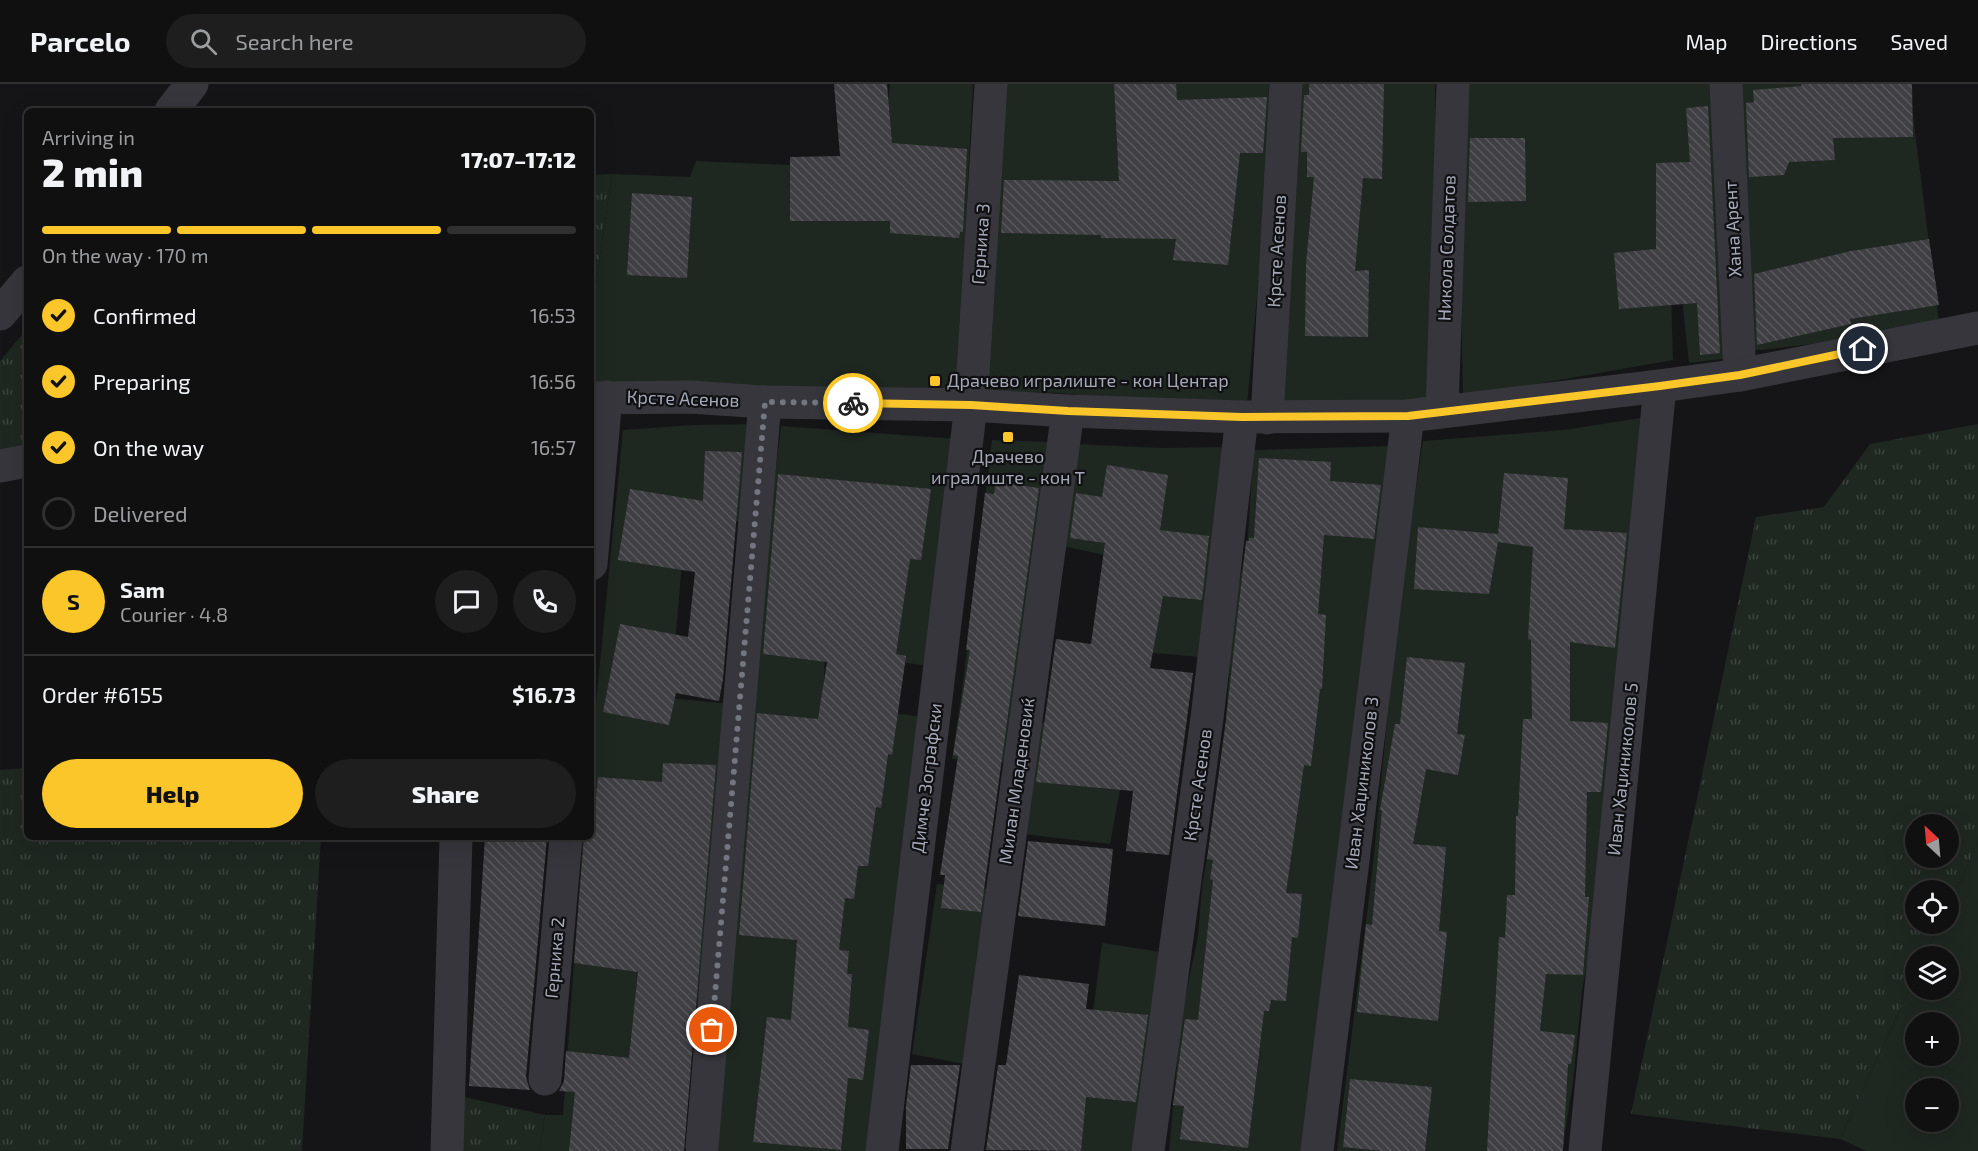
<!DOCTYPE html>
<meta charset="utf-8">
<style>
body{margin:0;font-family:"Exo 2",sans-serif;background:#1e1e1f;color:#f1f3f6;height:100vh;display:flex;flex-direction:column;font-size:22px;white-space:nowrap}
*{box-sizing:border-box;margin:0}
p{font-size:20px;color:#9c9d9f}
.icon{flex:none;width:33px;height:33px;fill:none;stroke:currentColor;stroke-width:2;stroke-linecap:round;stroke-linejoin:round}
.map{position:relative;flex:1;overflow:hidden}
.details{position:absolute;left:24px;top:24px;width:570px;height:732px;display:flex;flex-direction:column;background:#101011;border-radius:9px;box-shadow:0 6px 24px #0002,0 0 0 2px #303031}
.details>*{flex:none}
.needle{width:39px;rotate:334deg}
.buttons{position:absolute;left:1905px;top:730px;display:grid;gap:12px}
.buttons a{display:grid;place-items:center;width:54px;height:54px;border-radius:50%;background:#101011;box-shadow:0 6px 24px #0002,0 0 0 2px #303031;font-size:30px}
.pin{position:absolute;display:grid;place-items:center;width:51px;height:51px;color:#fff;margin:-26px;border:3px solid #fff;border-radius:50%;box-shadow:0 2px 6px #0007}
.courier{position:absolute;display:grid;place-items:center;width:60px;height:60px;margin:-30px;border:4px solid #fac62a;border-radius:50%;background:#fff;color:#222;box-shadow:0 2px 8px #0007}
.overview em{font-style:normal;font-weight:800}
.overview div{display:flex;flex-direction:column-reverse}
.overview{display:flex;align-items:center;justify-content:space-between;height:102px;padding:0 18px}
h1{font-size:39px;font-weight:800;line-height:45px}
.bar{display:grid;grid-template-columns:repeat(4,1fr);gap:9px 6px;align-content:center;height:72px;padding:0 18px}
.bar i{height:8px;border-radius:4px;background:#303031}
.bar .current{background:#fac62a}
.bar p{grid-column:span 4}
.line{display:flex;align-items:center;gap:15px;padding:0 18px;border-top:2px solid #303031}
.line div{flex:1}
.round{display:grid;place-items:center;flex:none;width:63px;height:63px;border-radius:32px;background:#1e1e1f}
ol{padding:0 18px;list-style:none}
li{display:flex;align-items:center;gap:18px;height:66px}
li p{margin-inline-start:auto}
li .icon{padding:6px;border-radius:50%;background:#fac62a;color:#111;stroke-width:4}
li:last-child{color:#9c9d9f}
li i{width:33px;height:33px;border:3px solid #303031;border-radius:50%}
.cta{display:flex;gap:12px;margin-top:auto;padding:12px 18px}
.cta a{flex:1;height:69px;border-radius:36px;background:#fac62a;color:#111;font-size:24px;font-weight:800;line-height:69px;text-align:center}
.cta a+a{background:#1e1e1f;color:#f1f3f6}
header{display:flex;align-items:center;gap:36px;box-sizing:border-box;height:84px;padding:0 30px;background:#101011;border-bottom:2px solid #303031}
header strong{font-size:28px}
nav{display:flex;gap:33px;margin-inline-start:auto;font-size:21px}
.search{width:420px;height:54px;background:#1e1e1f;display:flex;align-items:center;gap:15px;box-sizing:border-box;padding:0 21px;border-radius:33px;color:#9c9d9f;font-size:22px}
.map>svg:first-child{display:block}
.grass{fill:url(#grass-tufts);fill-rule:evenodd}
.garden{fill:#1f2721;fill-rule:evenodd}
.building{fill:url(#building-back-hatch)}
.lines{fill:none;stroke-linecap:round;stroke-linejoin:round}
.minor{stroke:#36363c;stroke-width:33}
.done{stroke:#737680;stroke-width:6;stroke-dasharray:0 10.8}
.route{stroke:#fac62a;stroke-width:8}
.poi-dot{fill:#fac62a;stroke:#101012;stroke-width:2}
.labels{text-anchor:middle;stroke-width:4.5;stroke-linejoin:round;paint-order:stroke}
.street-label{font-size:18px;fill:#a6aab8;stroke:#101012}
.poi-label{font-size:18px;fill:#a6aab8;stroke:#101012;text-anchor:start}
</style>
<header>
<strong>Parcelo</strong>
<div class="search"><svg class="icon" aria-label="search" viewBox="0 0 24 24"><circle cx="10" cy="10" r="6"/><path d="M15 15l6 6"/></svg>Search here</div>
<nav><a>Map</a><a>Directions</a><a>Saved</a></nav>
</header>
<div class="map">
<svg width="1978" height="1067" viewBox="0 0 1978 1067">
<defs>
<pattern id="grass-tufts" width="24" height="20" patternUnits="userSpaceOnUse" patternTransform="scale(1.5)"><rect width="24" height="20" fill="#1f2721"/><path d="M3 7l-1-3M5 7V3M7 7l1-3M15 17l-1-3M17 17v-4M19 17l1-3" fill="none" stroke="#3d443f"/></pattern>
<pattern id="building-back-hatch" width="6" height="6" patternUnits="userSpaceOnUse" patternTransform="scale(1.5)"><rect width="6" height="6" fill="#3f3f44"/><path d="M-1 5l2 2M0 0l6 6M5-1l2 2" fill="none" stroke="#58585d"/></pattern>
</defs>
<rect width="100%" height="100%" fill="#151517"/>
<g class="grass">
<path d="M612 90 591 233V91Z"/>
<path d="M27 245V360L0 366V277Z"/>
<path d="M1978 340V758L1949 822 1948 807H1916V840H1940L1925 873H1916L1915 893 1840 1055 1631 1030 1756 433 1824 423 1870 360ZM1916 741H1948V774H1916Z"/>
<path d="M27 684V753H321L302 1067H0V686Z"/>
<path d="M464 1013 545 1031 539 1067H463Z"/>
</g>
<g class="garden">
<path d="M890 0H973L957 312 591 302V233L612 90 690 93 696 77 881 85Z"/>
<path d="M1000 0H1269L1267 102 1247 322 1157 319 1060 309 984 307Z"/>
<path d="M1298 0H1435L1438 314 1363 320 1281 317Z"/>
<path d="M1458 0H1711L1729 274 1689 279 1677 168 1670 170 1673 276 1463 313 1457 19Z"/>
<path d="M1732 0H1909L1939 238 1844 256 1752 267Z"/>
<path d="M1647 333 1596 830 1582 907 1573 998 1562 1067H1337L1372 789 1400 506 1423 357 1564 346Z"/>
<path d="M761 340 752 438 686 434 670 614 731 620 680 1067H539L545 1031H563L583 753H591V670L623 346 693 341Z"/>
<path d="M781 342 969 356 945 584 825 568 823 620 939 635 879 1067H700L761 511Z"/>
<path d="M992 356 1054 358 1009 679 952 675 964 592Z"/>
<path d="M1074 360 1163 364 1221 363 1225 374 1212 574 1141 568 1151 481 1063 462Z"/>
<path d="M1392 362 1309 1067H1169L1181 934 1198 852 1202 803 1222 688 1234 525 1248 454 1253 366Z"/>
<path d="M1037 637 1130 651 1110 760 1023 750Z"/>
<path d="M1978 758V1067H1866L1840 1055 1915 893 1916 906H1948V873H1925L1940 840H1948L1949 822ZM1916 939H1948V972H1916ZM1916 1005H1948V1038H1916Z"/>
<path d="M937 800 995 806 969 981 912 970Z"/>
<path d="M1102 859 1174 870 1144 1067H1075Z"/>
</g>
<g class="building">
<path d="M834 0H887L892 59 967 65 963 148H960L959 154 890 149V137H790V73L840 72Z"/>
<path d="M1114 0H1176L1177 16 1267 13 1263 69H1240L1228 181 1173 176 1176 155 1101 154V151L1001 149 1004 96 1119 97Z"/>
<path d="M1309 0H1384L1382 95 1363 94 1355 187 1369 186 1368 253 1305 252 1306 180 1314 93H1307V68H1301L1304 11H1309Z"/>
<path d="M1801 0H1912L1913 53 1833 54 1835 76 1789 78 1784 91 1749 93 1746 19 1754 18 1753 6 1802 2Z"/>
<path d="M1708 22 1720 269 1700 271 1697 219 1619 225 1614 169 1656 165V79L1690 78 1686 24Z"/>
<path d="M1470 54H1525L1526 117 1468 118Z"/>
<path d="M632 109 692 113 687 194 627 191Z"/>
<path d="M1929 155 1939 221 1850 235 1851 240 1757 261 1754 190 1851 167Z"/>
<path d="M705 367 742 368 723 595 719 617 676 609 669 641 603 628 620 540 688 553 695 488 618 476 630 405 703 417Z"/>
<path d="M1259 374 1331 378 1330 397 1381 401 1374 455 1324 451 1318 530 1326 531 1322 605H1320L1311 682 1304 681 1286 809 1302 810 1298 854 1292 853 1286 917 1271 916 1269 927H1264L1248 1064 1180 1055 1184 1022 1173 1021 1185 935 1198 936 1213 796 1210 795 1213 776 1207 775 1226 636 1246 457H1249V454H1254Z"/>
<path d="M1107 381 1168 391 1160 446 1209 452 1202 516 1163 512 1150 584 1193 589 1169 771 1126 767 1133 707 1036 698 1056 555 1091 560 1105 459 1070 454 1076 409 1102 413Z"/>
<path d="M1504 389 1568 394 1564 445 1627 449 1615 564 1570 558V637L1608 639 1601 708H1587L1585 813H1589L1583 891 1546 890 1540 947 1575 951 1571 980H1568L1563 1067H1487L1499 853 1505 854 1507 811H1515L1516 732H1518L1523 635H1532L1531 556 1528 555 1533 463 1498 458 1489 510 1414 505 1418 443 1498 450Z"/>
<path d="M778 390 931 405 921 476 910 475 896 570 906 572 892 671 888 670 881 724 876 723 868 782H858L854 815 845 814 839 866 849 867 847 890H852L848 943 869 946 863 996 848 994 841 1066 753 1058 767 933 791 936 797 856 739 851 757 629 818 635 827 578 763 570Z"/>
<path d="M996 398 1039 404 981 828 941 824 945 791H940L958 672 953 671 970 566H966L985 409 994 410Z"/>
<path d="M1407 573 1465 579 1457 650 1465 651 1458 691 1426 685 1413 760 1446 763 1439 847 1447 848 1438 937 1357 928 1366 840 1372 841 1382 726H1380L1395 640H1400Z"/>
<path d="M663 679 716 681 684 1067H569L575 1008 559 1007 564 997 566 967 629 974 638 888 574 879 584 753H592L598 693 662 698Z"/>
<path d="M485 753H547L526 993 530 1006 469 1002Z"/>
<path d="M1028 757 1113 765 1105 842 1018 832Z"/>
<path d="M1019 891 1089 900 1086 925 1148 931 1136 1018 1086 1013 1081 1067 986 1066 998 981H1006Z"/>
<path d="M911 981H960L948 1065H906V1022Z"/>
<path d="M1350 995 1432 1003 1425 1067H1383L1343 1063Z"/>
</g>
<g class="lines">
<g class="minor">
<path d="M1726 0 1740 291"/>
<path d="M171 27 192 0"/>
<path d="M0 230 27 198"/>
<path d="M591 314 690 313 765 318 971 321 1068 327 1242 333 1408 332 1660 302 1740 291 1978 244"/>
<path d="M1442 327 1453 0"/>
<path d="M1267 334 1286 0"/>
<path d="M0 382 27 377"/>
<path d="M591 480 606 313"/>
<path d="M545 995 566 753"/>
<path d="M702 1063 765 318"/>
<path d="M447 1067 456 753"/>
<path d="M882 1067 971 321 991 0"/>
<path d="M967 1067 1068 327"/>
<path d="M1148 1067 1207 634 1242 333"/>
<path d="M1317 1067 1408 332"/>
<path d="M1585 1067 1660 302"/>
</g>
</g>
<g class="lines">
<path class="done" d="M712 946 765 318 853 319"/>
<path class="route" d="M853 319 971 321 1068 327 1242 333 1408 332 1660 302 1740 291 1863 265"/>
</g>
<g class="poi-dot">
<rect x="929" y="291" width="12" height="12" rx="3"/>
<rect x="1002" y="347" width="12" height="12" rx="3"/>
</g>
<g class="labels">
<g class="street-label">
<text transform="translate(1733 145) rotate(-93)" y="6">Хана Арент</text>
<text transform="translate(981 160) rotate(-86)" y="6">Герника 3</text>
<text transform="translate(1447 164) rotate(-88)" y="6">Никола Солдатов</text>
<text transform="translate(1277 167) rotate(-87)" y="6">Крсте Асенов</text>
<text transform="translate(683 315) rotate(2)" y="6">Крсте Асенов</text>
<text transform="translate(1623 685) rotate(-84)" y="6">Иван Хаџиниколов 5</text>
<text transform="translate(927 694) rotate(-83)" y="6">Димче Зографски</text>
<text transform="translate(1017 697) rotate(-82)" y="6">Милан Младеновиќ</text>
<text transform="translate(1362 699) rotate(-83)" y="6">Иван Хаџиниколов 3</text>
<text transform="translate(1198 701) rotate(-82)" y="6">Крсте Асенов</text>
<text transform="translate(555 874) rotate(-85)" y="6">Герника 2</text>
</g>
<g class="poi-label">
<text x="947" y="303">Драчево игралиште - кон Центар</text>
<text x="1008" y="379" text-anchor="middle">Драчево<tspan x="1008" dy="21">игралиште - кон T</tspan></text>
</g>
</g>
</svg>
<div class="buttons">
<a><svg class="needle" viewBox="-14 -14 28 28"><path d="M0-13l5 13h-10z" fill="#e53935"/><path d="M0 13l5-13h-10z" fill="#9c9d9f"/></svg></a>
<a><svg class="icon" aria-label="locate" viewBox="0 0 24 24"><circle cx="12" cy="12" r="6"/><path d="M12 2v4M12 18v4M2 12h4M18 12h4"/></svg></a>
<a><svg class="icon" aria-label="layers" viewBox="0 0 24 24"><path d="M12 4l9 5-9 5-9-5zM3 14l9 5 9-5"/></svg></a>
<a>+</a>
<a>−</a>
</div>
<div class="pin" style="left:712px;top:946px;background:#ea580c"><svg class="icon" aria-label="bag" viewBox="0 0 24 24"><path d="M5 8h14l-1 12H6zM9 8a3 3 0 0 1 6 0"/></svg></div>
<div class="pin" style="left:1863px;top:265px;background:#1f2937"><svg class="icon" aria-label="home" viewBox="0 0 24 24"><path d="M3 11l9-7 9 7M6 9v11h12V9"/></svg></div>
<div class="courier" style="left:853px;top:319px"><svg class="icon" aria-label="bike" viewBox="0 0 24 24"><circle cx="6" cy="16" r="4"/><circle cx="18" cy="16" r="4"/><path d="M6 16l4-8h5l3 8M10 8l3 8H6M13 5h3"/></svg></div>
<section class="details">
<div class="overview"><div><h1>2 min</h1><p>Arriving in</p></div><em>17:07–17:12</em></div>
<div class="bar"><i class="current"></i><i class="current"></i><i class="current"></i><i></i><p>On the way · 170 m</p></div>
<ol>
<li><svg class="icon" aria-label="check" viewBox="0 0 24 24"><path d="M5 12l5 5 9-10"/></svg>Confirmed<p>16:53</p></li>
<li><svg class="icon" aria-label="check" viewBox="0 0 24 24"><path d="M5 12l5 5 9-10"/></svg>Preparing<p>16:56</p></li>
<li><svg class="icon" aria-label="check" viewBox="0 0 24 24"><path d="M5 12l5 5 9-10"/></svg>On the way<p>16:57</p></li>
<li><i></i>Delivered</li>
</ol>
<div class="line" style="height:108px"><b class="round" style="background:#fac62a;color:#111">S</b><div><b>Sam</b><p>Courier · 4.8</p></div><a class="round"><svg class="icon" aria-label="chat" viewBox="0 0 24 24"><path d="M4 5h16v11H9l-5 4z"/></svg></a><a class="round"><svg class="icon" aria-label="phone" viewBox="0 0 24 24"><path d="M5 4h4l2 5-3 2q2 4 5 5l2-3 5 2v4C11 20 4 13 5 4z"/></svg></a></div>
<div class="line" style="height:78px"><div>Order #6155</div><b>$16.73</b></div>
<div class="cta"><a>Help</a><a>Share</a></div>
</section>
</div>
